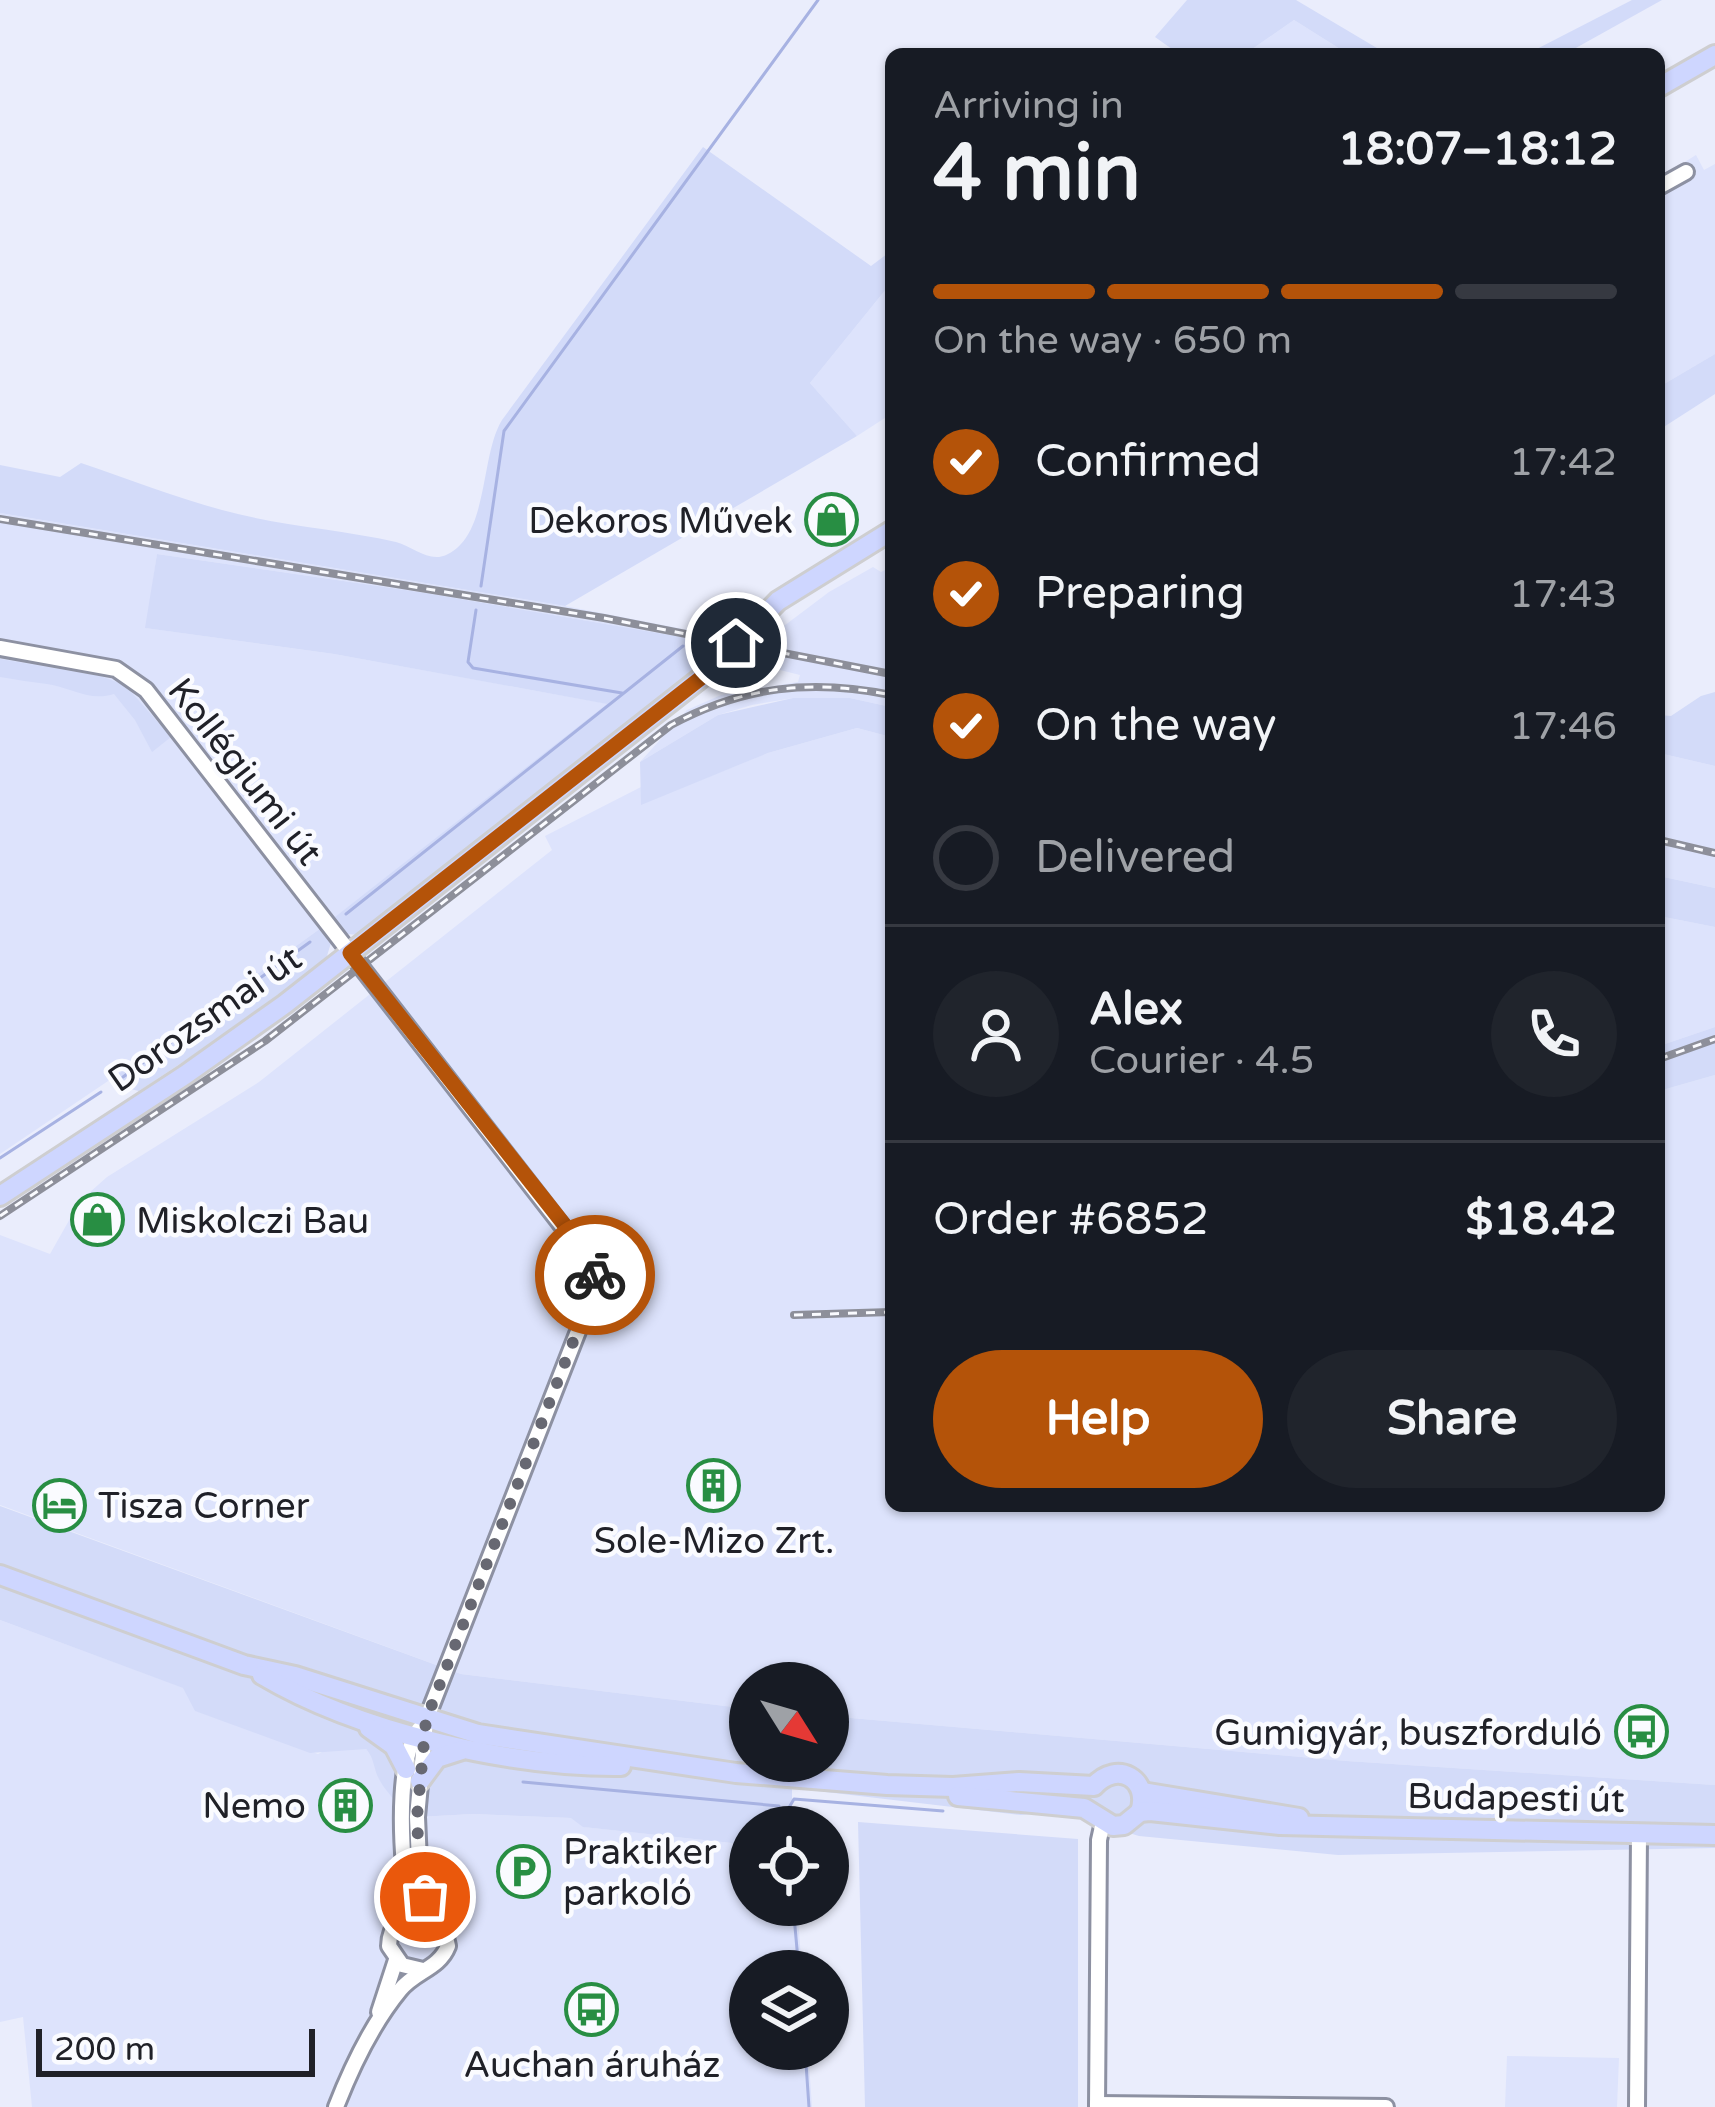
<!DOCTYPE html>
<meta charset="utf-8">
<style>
body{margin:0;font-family:"Varela Round",sans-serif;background:#20242c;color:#f1f3f6;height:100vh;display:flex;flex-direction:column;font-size:45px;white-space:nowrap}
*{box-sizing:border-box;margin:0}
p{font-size:39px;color:#9ea1a6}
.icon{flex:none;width:66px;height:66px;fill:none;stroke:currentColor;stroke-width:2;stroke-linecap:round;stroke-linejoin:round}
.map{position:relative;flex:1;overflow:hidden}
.side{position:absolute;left:885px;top:48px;width:780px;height:1464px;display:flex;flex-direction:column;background:#171b24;border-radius:18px;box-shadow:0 3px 9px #0004}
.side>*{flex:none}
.needle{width:78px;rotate:127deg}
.controls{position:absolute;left:729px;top:1662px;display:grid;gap:24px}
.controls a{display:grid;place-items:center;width:120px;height:120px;border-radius:50%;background:#171b24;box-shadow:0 3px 9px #0004;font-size:60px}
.scale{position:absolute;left:36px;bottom:30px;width:279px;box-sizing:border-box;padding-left:12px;border:6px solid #202128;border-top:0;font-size:33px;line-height:42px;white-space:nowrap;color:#202128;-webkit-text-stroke:9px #fafbff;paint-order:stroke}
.pin{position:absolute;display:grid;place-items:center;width:102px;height:102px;color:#fff;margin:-51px;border:6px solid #fff;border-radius:50%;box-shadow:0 3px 12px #0007}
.courier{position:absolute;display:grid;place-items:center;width:120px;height:120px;margin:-60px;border:9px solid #b45309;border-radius:50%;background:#fff;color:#222;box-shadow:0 3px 15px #0007}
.headline em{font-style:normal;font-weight:800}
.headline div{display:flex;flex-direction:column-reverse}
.headline{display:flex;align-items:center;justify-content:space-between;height:204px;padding:0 48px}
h1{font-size:78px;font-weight:800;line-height:90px}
.bar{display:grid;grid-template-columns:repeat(4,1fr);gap:18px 12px;align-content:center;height:144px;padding:0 48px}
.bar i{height:15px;border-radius:9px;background:#363941}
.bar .current{background:#b45309}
.bar p{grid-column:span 4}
.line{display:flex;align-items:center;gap:30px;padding:0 48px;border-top:3px solid #363941}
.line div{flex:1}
.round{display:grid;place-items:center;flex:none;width:126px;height:126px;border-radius:63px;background:#20242c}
ol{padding:0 48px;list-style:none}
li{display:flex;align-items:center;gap:36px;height:132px}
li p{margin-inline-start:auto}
li .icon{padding:12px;border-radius:50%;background:#b45309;color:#fff;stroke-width:4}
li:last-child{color:#9ea1a6}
li i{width:66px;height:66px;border:6px solid #363941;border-radius:50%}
.button{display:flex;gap:24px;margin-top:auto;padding:24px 48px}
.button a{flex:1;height:138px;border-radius:72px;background:#b45309;color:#fff;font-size:48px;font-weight:800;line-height:138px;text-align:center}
.button a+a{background:#20242c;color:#f1f3f6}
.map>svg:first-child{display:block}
.built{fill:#dde3fc}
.green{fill:#d3dbf9}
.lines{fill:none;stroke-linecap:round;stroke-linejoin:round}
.stream{stroke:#a7b2e2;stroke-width:3}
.minor-casing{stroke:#8d91a2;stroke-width:20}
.major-casing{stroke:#ceced0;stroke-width:24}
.minor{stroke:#fff;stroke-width:14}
.major{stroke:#ced6ff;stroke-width:18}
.rail-casing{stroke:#8d8f9a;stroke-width:8}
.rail{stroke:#fafbff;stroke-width:3;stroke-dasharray:9;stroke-linecap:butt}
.done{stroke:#676872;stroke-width:12;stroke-dasharray:0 21.6}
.route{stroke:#b45309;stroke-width:15}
.labels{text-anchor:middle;stroke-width:9;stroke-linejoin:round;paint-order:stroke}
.poi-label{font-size:36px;fill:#202128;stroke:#fafbff;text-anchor:end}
.street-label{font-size:36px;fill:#202128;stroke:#fafbff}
</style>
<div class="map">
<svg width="1715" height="2107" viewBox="0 0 1715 2107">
<rect width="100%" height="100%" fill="#eaedfc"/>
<g class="built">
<path d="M1294 20 1348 54H1245Z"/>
<path d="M1696 155 1704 170 1715 164V354L1659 387V178Z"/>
<path d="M891 283V414L857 436 810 383Z"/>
<path d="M0 513 565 606 760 644 829 592 873 567 881 572 891 567V707L850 698H793L752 705 718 715 640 762 687 710 721 695 798 682 800 675 756 664 755 650 426 593 157 554 146 628 334 654 609 704 321 928 114 1077 0 1154Z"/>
<path d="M857 728 891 737V1506H1659V1091L1715 1075V1785L1347 1761 828 1716V1683H750V1709L461 1674 0 1505V1235L50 1254 80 1201 107 1177 259 1082 552 850 545 836 641 787V804L768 753Z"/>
<path d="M1659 753 1715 766V888L1659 876Z"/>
<path d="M1659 916 1715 927V1027L1659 1046Z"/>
<path d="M0 1620 184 1688 196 1711 318 1754 328 1749H366L373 1757 379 1778 399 1802 400 1818 473 1814 572 1818 584 1827 750 1845V1905H797L802 1971H750V2049H808L812 2107H32L23 2017 0 2022Z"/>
<path d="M1507 2056 1619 2058 1617 2107H1505Z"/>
</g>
<g class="green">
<path d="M1187 0H1296L1387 54H1348L1294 20 1245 54H1179L1155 37Z"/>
<path d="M1632 0H1662L1565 54H1527Z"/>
<path d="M703 147 871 266 891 251V283L810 383 857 436 565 606 0 513V465L60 477 81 463C128 479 175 497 222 510 279 526 339 529 396 542 414 547 430 564 448 554 489 534 480 456 502 420Z"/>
<path d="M1715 354V394L1659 430V387Z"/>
<path d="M157 554 426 593 722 644 667 694 358 934C345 936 339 931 331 920L607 704 334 654 145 628Z"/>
<path d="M0 659 100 676 125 685 171 737 152 752 135 720 114 694C89 702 70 687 47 684 32 682 17 680 0 677Z"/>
<path d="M1715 692V766L1659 753V715L1671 716 1701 696Z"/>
<path d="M793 698H850L891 707V737L857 728 768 753 641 805 640 762 718 715Z"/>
<path d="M1659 876 1715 888V927L1659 916Z"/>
<path d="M321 928 331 943 326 959 239 1025 139 1091 122 1087 114 1077Z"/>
<path d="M1715 1027V1075L1659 1091V1046Z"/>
<path d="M0 1506 461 1674 750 1709V1761H828V1716L1347 1761 1715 1785V1848L1338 1855 1139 1836 1056 1811 1021 1815 792 1788V1827H750V1845L583 1827 571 1818 473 1814 399 1818C398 1798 388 1796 379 1779 373 1768 375 1759 366 1749L310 1753 195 1711 183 1688 0 1620Z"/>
<path d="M858 1822 1078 1839V2107H865Z"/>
</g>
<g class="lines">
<g class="stream">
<path d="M481 586 504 431 818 0"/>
<path d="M476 610 468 662 473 668 622 693"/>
<path d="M346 914 683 646"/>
<path d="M123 1077 310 942"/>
<path d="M0 1158 101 1092"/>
<path d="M523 1782 779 1806"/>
<path d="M788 1827 787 1811 794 1799 943 1811"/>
<path d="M793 1905 799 1971"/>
<path d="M805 2049 809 2107"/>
</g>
<defs>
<g id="minor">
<path d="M1659 187 1686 172"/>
<path d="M0 648 116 669 146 690 594 1267 593 1293 426 1720 417 1817 420 1884 431 1909 443 1924 448 1946C439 1969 415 1971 400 1990 372 2024 352 2066 336 2107"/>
<path d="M419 1729C398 1758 401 1831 404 1866 405 1876 408 1885 407 1894 406 1914 389 1925 389 1946L402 1965 423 1970"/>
<path d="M379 2012 396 1960"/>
<path d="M1097 2104 1386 2107"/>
<path d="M1097 2107 1099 1840 1103 1822"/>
<path d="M1637 2107 1639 1834"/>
</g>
<g id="major">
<path d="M1659 87 1715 55"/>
<path d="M0 1196 185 1075 285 1004 706 674 778 601 891 531"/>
<path d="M0 1575 244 1665 295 1676 478 1734 736 1773 887 1785 953 1787 1019 1782 1094 1786C1117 1760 1151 1779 1140 1812"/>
<path d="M262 1675C358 1732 509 1767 621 1766"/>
<path d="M369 1728 394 1746 406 1769"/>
<path d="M420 1781 437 1758 462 1750"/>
<path d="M1142 1792 1299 1818"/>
<path d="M958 1796 1084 1808 1113 1826 1124 1825 1140 1812 1150 1811 1280 1825 1715 1835"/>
</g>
</defs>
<use href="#minor" class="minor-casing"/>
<use href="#major" class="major-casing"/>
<use href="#minor" class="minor"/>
<use href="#major" class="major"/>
<defs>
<g id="rail">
<path d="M0 519 604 618 891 674"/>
<path d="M1659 840 1715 853"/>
<path d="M1659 1059 1715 1039"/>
<path d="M0 1216 265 1041 671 725C743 686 812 679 891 695"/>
<path d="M794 1315 891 1312"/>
</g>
</defs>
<use href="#rail" class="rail-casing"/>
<use href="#rail" class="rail"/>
</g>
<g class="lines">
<path class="done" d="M425 1897 420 1884 417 1817 426 1720 592 1293 595 1275"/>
<path class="route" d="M595 1275 589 1256 350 953 706 674 736 643"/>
</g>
<defs>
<symbol id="shop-ring" viewBox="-11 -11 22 22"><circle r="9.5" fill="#fafbff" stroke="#288e43" stroke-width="1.5"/><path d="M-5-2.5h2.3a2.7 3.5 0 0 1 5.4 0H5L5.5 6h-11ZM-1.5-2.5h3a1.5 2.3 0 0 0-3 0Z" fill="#288e43"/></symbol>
<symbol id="building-ring" viewBox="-11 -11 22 22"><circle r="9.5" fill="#fafbff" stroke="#288e43" stroke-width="1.5"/><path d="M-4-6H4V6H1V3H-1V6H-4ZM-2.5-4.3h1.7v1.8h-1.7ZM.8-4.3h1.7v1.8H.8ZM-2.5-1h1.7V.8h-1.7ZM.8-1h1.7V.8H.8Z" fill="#288e43"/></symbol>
<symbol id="hotel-ring" viewBox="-11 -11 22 22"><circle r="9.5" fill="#fafbff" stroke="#288e43" stroke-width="1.5"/><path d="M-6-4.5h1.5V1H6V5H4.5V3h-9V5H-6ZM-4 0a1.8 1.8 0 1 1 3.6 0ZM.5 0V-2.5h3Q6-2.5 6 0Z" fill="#288e43"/></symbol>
<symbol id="bus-ring" viewBox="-11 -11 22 22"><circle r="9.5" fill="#fafbff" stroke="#288e43" stroke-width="1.5"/><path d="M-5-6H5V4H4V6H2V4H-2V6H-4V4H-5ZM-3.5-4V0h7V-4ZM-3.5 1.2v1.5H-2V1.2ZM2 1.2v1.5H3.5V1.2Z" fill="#288e43"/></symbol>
<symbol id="parking-ring" viewBox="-11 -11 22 22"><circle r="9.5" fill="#fafbff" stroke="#288e43" stroke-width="1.5"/><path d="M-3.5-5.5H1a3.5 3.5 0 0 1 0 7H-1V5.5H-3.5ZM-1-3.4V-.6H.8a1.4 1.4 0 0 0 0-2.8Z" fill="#288e43"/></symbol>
</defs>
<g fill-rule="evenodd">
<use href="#shop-ring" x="802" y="490" width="59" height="59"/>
<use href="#shop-ring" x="68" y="1190" width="59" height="59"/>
<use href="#building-ring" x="684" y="1456" width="59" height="59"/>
<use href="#hotel-ring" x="30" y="1476" width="59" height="59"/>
<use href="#bus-ring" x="1612" y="1702" width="59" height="59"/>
<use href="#building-ring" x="316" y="1776" width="59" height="59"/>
<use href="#parking-ring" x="494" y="1842" width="59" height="59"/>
<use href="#bus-ring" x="562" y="1980" width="59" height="59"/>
</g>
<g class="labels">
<g class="poi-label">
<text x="793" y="533">Dekoros Művek</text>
<text x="136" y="1233" text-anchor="start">Miskolczi Bau</text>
<text x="98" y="1518" text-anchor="start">Tisza Corner</text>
<text x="714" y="1553" text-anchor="middle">Sole-Mizo Zrt.</text>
<text x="1602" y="1745">Gumigyár, buszforduló</text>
<text x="306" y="1818">Nemo</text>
<text x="563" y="1864" text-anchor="start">Praktiker<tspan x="563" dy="41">parkoló</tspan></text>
<text x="592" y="2077" text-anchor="middle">Auchan áruház</text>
</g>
<g class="street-label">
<text transform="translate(246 771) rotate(52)" y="13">Kollégiumi út</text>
<text transform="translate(204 1018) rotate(-35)" y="13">Dorozsmai út</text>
<text transform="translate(1516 1797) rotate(1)" y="13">Budapesti út</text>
</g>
</g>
</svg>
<div class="controls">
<a><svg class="needle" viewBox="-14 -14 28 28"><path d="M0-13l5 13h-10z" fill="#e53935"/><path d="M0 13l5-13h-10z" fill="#9ea1a6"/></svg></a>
<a><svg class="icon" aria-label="locate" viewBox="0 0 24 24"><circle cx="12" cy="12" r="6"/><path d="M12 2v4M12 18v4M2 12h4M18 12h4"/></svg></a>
<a><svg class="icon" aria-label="layers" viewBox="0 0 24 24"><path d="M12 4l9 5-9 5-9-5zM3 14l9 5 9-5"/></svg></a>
</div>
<div class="scale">200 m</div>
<div class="pin" style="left:425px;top:1897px;background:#ea580c"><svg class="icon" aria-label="bag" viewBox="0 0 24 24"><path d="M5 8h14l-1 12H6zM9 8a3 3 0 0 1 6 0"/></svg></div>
<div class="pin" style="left:736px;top:643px;background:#1f2937"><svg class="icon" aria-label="home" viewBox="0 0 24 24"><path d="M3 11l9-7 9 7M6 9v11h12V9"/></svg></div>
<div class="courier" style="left:595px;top:1275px"><svg class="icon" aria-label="bike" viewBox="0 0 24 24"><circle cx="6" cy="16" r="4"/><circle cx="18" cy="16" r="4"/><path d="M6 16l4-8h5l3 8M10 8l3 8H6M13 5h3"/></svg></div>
<section class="side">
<div class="headline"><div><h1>4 min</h1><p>Arriving in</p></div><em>18:07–18:12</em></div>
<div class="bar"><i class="current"></i><i class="current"></i><i class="current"></i><i></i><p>On the way · 650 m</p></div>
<ol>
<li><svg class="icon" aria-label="check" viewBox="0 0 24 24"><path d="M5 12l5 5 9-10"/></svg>Confirmed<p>17:42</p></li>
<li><svg class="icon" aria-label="check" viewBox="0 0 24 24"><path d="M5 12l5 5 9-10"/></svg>Preparing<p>17:43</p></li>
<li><svg class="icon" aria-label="check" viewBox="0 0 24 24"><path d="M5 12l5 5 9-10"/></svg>On the way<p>17:46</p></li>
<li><i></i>Delivered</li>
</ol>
<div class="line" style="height:216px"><a class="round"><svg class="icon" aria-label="person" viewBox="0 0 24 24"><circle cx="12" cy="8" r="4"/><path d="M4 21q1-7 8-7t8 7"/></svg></a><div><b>Alex</b><p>Courier · 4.5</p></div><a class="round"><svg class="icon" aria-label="phone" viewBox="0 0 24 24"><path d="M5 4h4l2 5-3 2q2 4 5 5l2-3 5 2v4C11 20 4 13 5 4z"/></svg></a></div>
<div class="line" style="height:156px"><div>Order #6852</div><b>$18.42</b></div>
<div class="button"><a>Help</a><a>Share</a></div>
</section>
</div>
